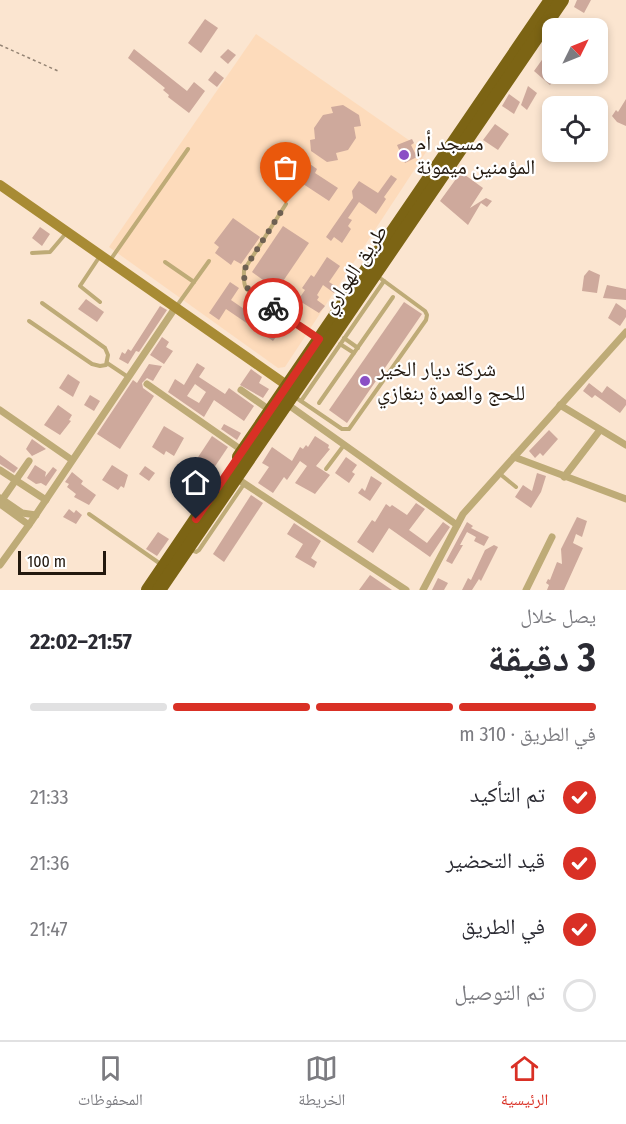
<!DOCTYPE html>
<html lang="ar">
<meta charset="utf-8">
<style>
body{margin:0;font-family:"Fira Sans Condensed","Noto Naskh Arabic",sans-serif;background:#f2f2f3;color:#2b2b33;direction:rtl;height:100vh;display:flex;flex-direction:column;font-size:22px;white-space:nowrap}
*{box-sizing:border-box;margin:0}
p{font-size:20px;color:#7c7c81}
.icon{flex:none;width:33px;height:33px;fill:none;stroke:currentColor;stroke-width:2;stroke-linecap:round;stroke-linejoin:round}
.map{position:relative;height:590px;overflow:hidden;direction:ltr}
.side{display:flex;flex-direction:column;background:#fff;flex:1}
.side>*{flex:none}
.needle{width:39px;rotate:47deg}
.tools{position:absolute;left:542px;top:18px;display:grid;gap:12px}
.tools a{display:grid;place-items:center;width:66px;height:66px;border-radius:12px;background:#fff;box-shadow:0 3px 9px #0003;font-size:30px}
.scale{position:absolute;left:18px;bottom:15px;width:88px;box-sizing:border-box;padding-left:6px;border:3px solid #22180e;border-top:0;font-size:16px;line-height:21px;white-space:nowrap;color:#22180e;-webkit-text-stroke:4px #fff;paint-order:stroke}
.pin{position:absolute;display:grid;place-items:center;width:51px;height:51px;color:#fff;margin:-62px -26px;border-radius:50% 50% 50% 0;rotate:-45deg;box-shadow:0 0 6px #0007}
.pin .icon{rotate:45deg}
.courier{position:absolute;display:grid;place-items:center;width:60px;height:60px;margin:-30px;border:4px solid #d93025;border-radius:50%;background:#fff;color:#222;box-shadow:0 2px 8px #0007}
.headline em{font-style:normal;font-weight:700}
.headline div{display:flex;flex-direction:column-reverse}
.headline{display:flex;align-items:center;justify-content:space-between;height:102px;padding:0 30px}
h1{font-size:39px;font-weight:700;line-height:45px}
.bar{display:grid;grid-template-columns:repeat(4,1fr);gap:9px 6px;align-content:center;height:72px;padding:0 30px}
.bar i{height:8px;border-radius:4px;background:#e1e1e2}
.bar .on{background:#d93025}
.bar p{grid-column:span 4}
ol{padding:0 30px;list-style:none}
li{display:flex;align-items:center;gap:18px;height:66px}
li p{margin-inline-start:auto}
li .icon{padding:6px;border-radius:50%;background:#d93025;color:#fff;stroke-width:4}
li:last-child{color:#7c7c81}
li i{width:33px;height:33px;border:3px solid #e1e1e2;border-radius:50%}
.tab-bar{display:flex;justify-content:space-around;align-items:center;height:84px;border-top:2px solid #e1e1e2;background:#fff;font-size:16px;color:#7c7c81}
.tab-bar a{display:grid;justify-items:center;gap:3px}
.tab-bar .on{color:#d93025}
.map>svg:first-child{display:block}
.built{fill:#fddbbb}
.building{fill:#cea99c;fill-rule:evenodd}
.lines{fill:none;stroke-linecap:round;stroke-linejoin:round}
.path{stroke:#938373;stroke-width:1.5;stroke-dasharray:3 3;stroke-linecap:butt}
.lane{stroke:#beab77;stroke-width:4}
.street{stroke:#beab77;stroke-width:7}
.secondary{stroke:#a88b34;stroke-width:10}
.highway{stroke:#7c6414;stroke-width:14}
.done{stroke:#6e6052;stroke-width:6;stroke-dasharray:0 10.8}
.route{stroke:#d93025;stroke-width:8}
.poi-dot{fill:#8a4fc5;stroke:#fff;stroke-width:2}
.labels{text-anchor:middle;stroke-width:4.5;stroke-linejoin:round;paint-order:stroke}
.poi-label{font-size:21px;fill:#22180e;stroke:#fff;text-anchor:start}
.street-label{font-size:21px;fill:#22180e;stroke:#fff}
</style>
<div class="map">
<svg width="626" height="590" viewBox="0 0 626 590">
<rect width="100%" height="100%" fill="#fbe5d0"/>
<path class="built" d="M256 34 426 152 285 367 278 368 109 247Z"/>
<g class="building">
<path d="M577 0H591L584 13 574 7Z"/>
<path d="M205 19 218 28 201 53 188 43Z"/>
<path d="M134 49 187 91 194 82 205 91 189 113 168 97 169 95 163 90 165 88 128 58Z"/>
<path d="M228 49 236 55 228 64 220 57Z"/>
<path d="M549 50 552 52V74H558L550 85 534 71Z"/>
<path d="M215 71 224 78 217 87 208 80Z"/>
<path d="M528 86 537 93 527 110 521 105Z"/>
<path d="M509 94 520 102 514 114 502 106Z"/>
<path d="M626 99V126L617 122 612 116 616 110 618 112Z"/>
<path d="M343 105 359 115 361 126 354 127 356 138 348 150 336 153 338 160 327 162 311 151 310 140 315 139 314 128 323 115 333 113 331 107Z"/>
<path d="M495 124 509 134 498 150 483 140Z"/>
<path d="M412 139 414 143 411 145 417 157 405 163 397 145Z"/>
<path d="M284 146 317 169 315 173 338 188 329 201 291 176 288 181 269 167Z"/>
<path d="M461 172 483 188 470 208 486 198 492 201 487 207 481 203 468 225 440 201Z"/>
<path d="M391 175 397 179 384 197 386 199 376 214 359 202 348 218 352 220 348 226 351 229 342 243 334 237 331 241 326 237 353 198 352 191 359 181 378 193Z"/>
<path d="M233 218 260 237 241 264 234 260 231 265 215 253 219 247 214 243Z"/>
<path d="M283 226 309 243 277 290 252 272Z"/>
<path d="M40 227 50 234 42 246 32 238Z"/>
<path d="M327 257 340 266 329 282 337 287 334 293 323 285 317 295 319 297 317 300 325 306 319 313 298 300 305 290 302 288 311 275 314 277Z"/>
<path d="M589 270 600 275 597 293 582 291 584 276Z"/>
<path d="M230 282 239 288 231 300 279 333 273 341 226 309 219 320 209 313Z"/>
<path d="M607 285 626 289V300L603 298Z"/>
<path d="M285 292 298 301 293 309 280 300Z"/>
<path d="M86 299 104 312 97 322 78 309Z"/>
<path d="M404 302 422 314 347 423 329 410Z"/>
<path d="M616 303 626 310V317L620 326 608 318Z"/>
<path d="M160 306 167 310 139 352 136 351 128 364 119 359 122 352 125 354 128 349 131 351Z"/>
<path d="M162 337 169 342 166 347 173 351 164 364 150 355Z"/>
<path d="M197 363 205 368 199 377 225 394 229 388 254 406 244 421 214 400 204 417 168 392 175 379 184 385ZM195 384 206 392 199 403 187 396Z"/>
<path d="M149 364 162 366 153 381 147 378 142 383 143 388 154 396 120 449 97 434 133 380 137 383Z"/>
<path d="M251 369 262 377 259 383 269 389 263 398 240 385Z"/>
<path d="M68 374 80 382 73 397 59 388Z"/>
<path d="M589 383 602 393 607 386 626 400V405L620 413 595 395 592 398 583 391Z"/>
<path d="M90 395 100 401 94 411 84 405Z"/>
<path d="M58 405 72 415 69 420 71 421 60 435 44 425Z"/>
<path d="M224 424 241 433 237 440 221 429Z"/>
<path d="M164 426 184 438 174 456 166 451 164 455 152 447Z"/>
<path d="M549 430 558 439 543 456 540 453 535 458 529 451Z"/>
<path d="M212 436 228 447 193 499 177 489Z"/>
<path d="M315 436 329 445 328 448 330 449 316 466 330 475 315 494 295 483 307 466 300 461 287 480 284 477 273 493 258 483 269 467 262 463 272 447 292 461 300 447 303 449 306 445 308 447Z"/>
<path d="M32 439 46 449 32 456 26 449Z"/>
<path d="M0 455 18 468 14 473 0 464Z"/>
<path d="M346 457 357 465 352 472 355 474 349 483 335 473Z"/>
<path d="M35 465 46 472 45 477 53 467 57 470 46 486 41 483 36 484 27 478Z"/>
<path d="M112 465 128 475 124 488 121 486 118 490 102 480Z"/>
<path d="M145 466 155 473 149 481 139 474Z"/>
<path d="M72 472 83 481 81 484 96 495 89 505 74 497 76 494 67 487 69 484 65 482Z"/>
<path d="M537 473 546 476 541 492 531 508 515 497 523 485 532 491Z"/>
<path d="M371 476 382 483 370 501 358 493 362 488 365 491Z"/>
<path d="M251 495 263 503 224 562 213 554Z"/>
<path d="M416 503 425 509 409 530 420 538 427 543 443 522 450 527 430 557 389 528 373 553 357 542 372 520 375 522 386 504 390 507 392 505 407 515Z"/>
<path d="M69 509 74 513 76 510 82 515 76 524 63 517Z"/>
<path d="M577 517 587 521 582 537 576 534 573 543 583 548 564 590H547L549 585 546 583 548 579 550 580 557 562 562 564 561 549Z"/>
<path d="M467 522 473 526 471 528 489 537 484 546 474 541 476 537 467 532 460 545H463L452 564 446 561Z"/>
<path d="M294 523 321 541 311 558 317 562 314 568 295 557 303 544 287 534Z"/>
<path d="M158 532 169 539 157 556 146 549Z"/>
<path d="M494 545 498 547 481 581 479 579 472 590H462L468 578 471 580 485 550Z"/>
<path d="M370 575 392 590H359Z"/>
<path d="M438 578 448 583 444 590H432Z"/>
</g>
<g class="lines">
<path class="path" d="M0 45 58 71"/>
<g class="lane">
<path d="M286 204 244 270C244 276 243 283 246 288 253 299 303 327 316 337"/>
<path d="M32 253 50 252 67 232"/>
<path d="M111 259 188 149"/>
<path d="M165 262 194 282"/>
<path d="M100 302 80 286 100 256"/>
<path d="M176 307 209 261"/>
<path d="M29 321 92 364 100 366 106 365 108 355 105 348 42 303"/>
<path d="M344 338 358 348"/>
<path d="M340 344 354 353"/>
<path d="M107 363 128 377"/>
<path d="M295 397 342 429H349L426 320 427 315 425 311 376 275"/>
<path d="M301 401 384 281"/>
<path d="M319 403 393 297"/>
<path d="M326 469 344 445"/>
<path d="M500 474 516 487"/>
<path d="M89 514 162 565"/>
<path d="M191 550 196 552 199 550 244 484"/>
</g>
<g class="street">
<path d="M147 384 243 451"/>
<path d="M241 390 271 411"/>
<path d="M287 404 457 525"/>
<path d="M560 405 626 445"/>
<path d="M0 410 72 460"/>
<path d="M514 457 626 499"/>
<path d="M0 470 46 500"/>
<path d="M564 477 600 430"/>
<path d="M236 478 406 590"/>
<path d="M0 498 22 513 36 515"/>
<path d="M2 500 29 461"/>
<path d="M0 504 29 525"/>
<path d="M0 565 31 522 175 308"/>
<path d="M423 590 463 514 626 332"/>
<path d="M526 590 552 537"/>
</g>
<path class="secondary" d="M0 185 288 386"/>
<g class="highway">
<path d="M239 457 551 0"/>
<path d="M148 590 209 500"/>
<path d="M159 590 562 0"/>
</g>
</g>
<g class="lines">
<path class="done" d="M273 308C256 296 243 293 244 270L286 204"/>
<path class="route" d="M196 519 319 339 273 308"/>
</g>
<g class="poi-dot">
<circle cx="404" cy="155" r="6"/>
<circle cx="365" cy="381" r="6"/>
</g>
<g class="labels">
<g class="poi-label">
<text x="416" y="150">مسجد أم<tspan x="416" dy="24">المؤمنين ميمونة</tspan></text>
<text x="377" y="376">شركة ديار الخير<tspan x="377" dy="24">للحج والعمرة بنغازي</tspan></text>
</g>
<g class="street-label">
<text transform="translate(354 269) rotate(-56)" y="7">طريق الهواري</text>
</g>
</g>
</svg>
<div class="tools">
<a><svg class="needle" viewBox="-14 -14 28 28"><path d="M0-13l5 13h-10z" fill="#e53935"/><path d="M0 13l5-13h-10z" fill="#7c7c81"/></svg></a>
<a><svg class="icon" aria-label="locate" viewBox="0 0 24 24"><circle cx="12" cy="12" r="6"/><path d="M12 2v4M12 18v4M2 12h4M18 12h4"/></svg></a>
</div>
<div class="scale">100 m</div>
<div class="pin" style="left:286px;top:204px;background:#ea580c"><svg class="icon" aria-label="bag" viewBox="0 0 24 24"><path d="M5 8h14l-1 12H6zM9 8a3 3 0 0 1 6 0"/></svg></div>
<div class="pin" style="left:196px;top:519px;background:#1f2937"><svg class="icon" aria-label="home" viewBox="0 0 24 24"><path d="M3 11l9-7 9 7M6 9v11h12V9"/></svg></div>
<div class="courier" style="left:273px;top:308px"><svg class="icon" aria-label="bike" viewBox="0 0 24 24"><circle cx="6" cy="16" r="4"/><circle cx="18" cy="16" r="4"/><path d="M6 16l4-8h5l3 8M10 8l3 8H6M13 5h3"/></svg></div>
</div>
<section class="side">
<div class="headline"><div><h1>3 دقيقة</h1><p>يصل خلال</p></div><em>21:57–22:02</em></div>
<div class="bar"><i class="on"></i><i class="on"></i><i class="on"></i><i></i><p>في الطريق · 310 m</p></div>
<ol>
<li><svg class="icon" aria-label="check" viewBox="0 0 24 24"><path d="M5 12l5 5 9-10"/></svg>تم التأكيد<p>21:33</p></li>
<li><svg class="icon" aria-label="check" viewBox="0 0 24 24"><path d="M5 12l5 5 9-10"/></svg>قيد التحضير<p>21:36</p></li>
<li><svg class="icon" aria-label="check" viewBox="0 0 24 24"><path d="M5 12l5 5 9-10"/></svg>في الطريق<p>21:47</p></li>
<li><i></i>تم التوصيل</li>
</ol>
</section>
<nav class="tab-bar">
<a class="on"><svg class="icon" aria-label="home" viewBox="0 0 24 24"><path d="M3 11l9-7 9 7M6 9v11h12V9"/></svg>الرئيسية</a>
<a><svg class="icon" aria-label="map" viewBox="0 0 24 24"><path d="M3 6l6-2 6 2 6-2v14l-6 2-6-2-6 2zM9 4v14M15 6v14"/></svg>الخريطة</a>
<a><svg class="icon" aria-label="saved" viewBox="0 0 24 24"><path d="M7 4h10v16l-5-4-5 4z"/></svg>المحفوظات</a>
</nav>
